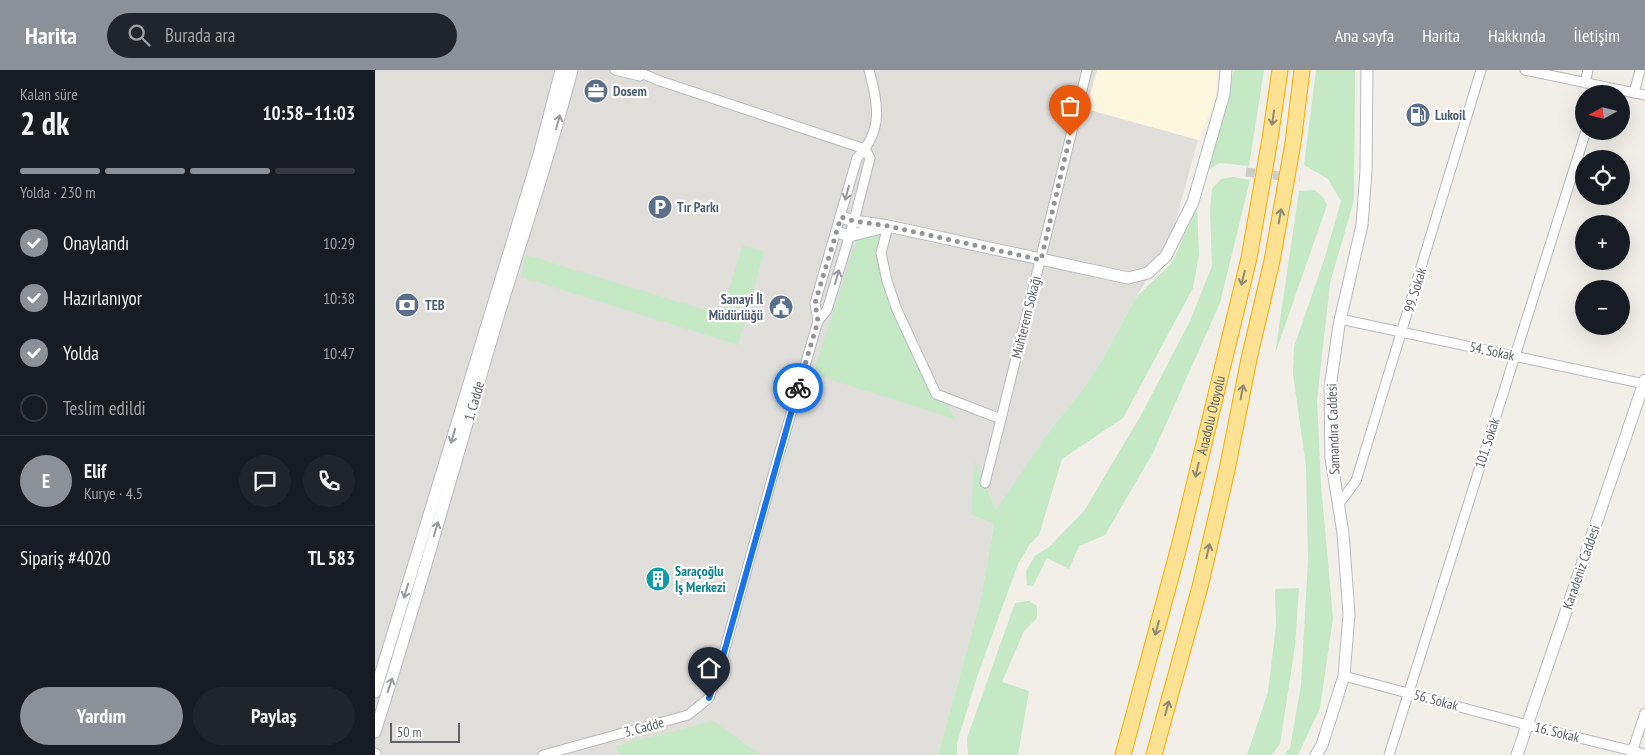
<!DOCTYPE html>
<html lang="tr">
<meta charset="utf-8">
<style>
body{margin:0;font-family:"PT Sans Narrow",sans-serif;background:#20242c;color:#f1f3f6;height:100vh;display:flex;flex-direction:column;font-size:19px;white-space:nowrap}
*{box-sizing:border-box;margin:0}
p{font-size:16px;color:#9ea1a6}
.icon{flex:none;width:28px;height:28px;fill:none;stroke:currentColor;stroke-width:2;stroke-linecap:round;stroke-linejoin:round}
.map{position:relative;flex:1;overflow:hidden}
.details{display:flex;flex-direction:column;background:#171b24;width:375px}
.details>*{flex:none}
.needle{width:32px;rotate:262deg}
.buttons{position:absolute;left:1200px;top:15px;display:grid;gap:10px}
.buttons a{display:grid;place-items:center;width:55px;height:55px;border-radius:50%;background:#171b24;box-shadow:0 5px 20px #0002;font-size:25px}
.scale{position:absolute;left:15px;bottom:12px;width:70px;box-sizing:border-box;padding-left:5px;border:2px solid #5f6368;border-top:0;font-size:14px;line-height:18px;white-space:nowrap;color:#5f6368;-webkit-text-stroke:4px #fff;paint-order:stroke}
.pin{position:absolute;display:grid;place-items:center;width:42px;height:42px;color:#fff;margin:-51px -21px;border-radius:50% 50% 50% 0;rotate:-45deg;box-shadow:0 0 5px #0007}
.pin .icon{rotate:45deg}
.courier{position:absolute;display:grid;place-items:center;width:50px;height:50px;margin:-25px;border:4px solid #1a73e8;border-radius:50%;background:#fff;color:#222;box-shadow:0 1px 6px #0007}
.headline em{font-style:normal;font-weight:800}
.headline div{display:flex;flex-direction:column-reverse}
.headline{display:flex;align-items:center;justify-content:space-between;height:85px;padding:0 20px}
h1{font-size:32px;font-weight:800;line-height:38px}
.bar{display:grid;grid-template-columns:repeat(4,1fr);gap:8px 5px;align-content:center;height:60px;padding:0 20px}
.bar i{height:6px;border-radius:4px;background:#363941}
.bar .on{background:#8c9099}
.bar p{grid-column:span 4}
.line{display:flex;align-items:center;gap:12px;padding:0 20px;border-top:1px solid #363941}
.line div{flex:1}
.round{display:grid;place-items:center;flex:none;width:52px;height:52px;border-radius:26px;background:#20242c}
ol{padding:0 20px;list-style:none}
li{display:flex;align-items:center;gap:15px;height:55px}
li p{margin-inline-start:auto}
li .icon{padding:5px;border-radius:50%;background:#8c9099;color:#fff;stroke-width:4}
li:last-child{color:#9ea1a6}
li i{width:28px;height:28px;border:2px solid #363941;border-radius:50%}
.cta{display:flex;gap:10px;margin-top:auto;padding:10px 20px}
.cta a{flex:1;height:58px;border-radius:30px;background:#8c9099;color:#fff;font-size:20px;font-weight:800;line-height:58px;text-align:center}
.cta a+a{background:#20242c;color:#f1f3f6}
header{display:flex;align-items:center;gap:30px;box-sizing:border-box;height:70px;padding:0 25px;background:#8c9099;color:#fff}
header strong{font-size:24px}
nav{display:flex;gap:28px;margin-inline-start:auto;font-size:18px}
.search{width:350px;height:45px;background:#20242c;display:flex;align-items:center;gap:12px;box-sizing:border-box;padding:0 18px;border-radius:28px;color:#9ea1a6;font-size:19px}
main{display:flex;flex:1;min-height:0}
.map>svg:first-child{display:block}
.commercial{fill:#fef7e0}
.industrial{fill:#e0deda}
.green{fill:#c5e8c5}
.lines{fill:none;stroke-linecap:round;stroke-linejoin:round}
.street-tunnel{stroke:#ccccc8;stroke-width:9;stroke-dasharray:9 4.5;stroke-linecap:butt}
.street-casing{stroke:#b5b8bc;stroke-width:11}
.secondary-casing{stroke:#b6babf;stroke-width:13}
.highway-casing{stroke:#f9ab00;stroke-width:17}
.street{stroke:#fff;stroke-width:9}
.secondary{stroke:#fff;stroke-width:11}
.highway{stroke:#fde293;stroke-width:15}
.oneway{stroke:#8e8975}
.oneway2{stroke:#979a9d}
.done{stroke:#929495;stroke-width:5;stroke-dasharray:0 9}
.route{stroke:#1a73e8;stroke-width:6}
.labels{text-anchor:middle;stroke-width:4.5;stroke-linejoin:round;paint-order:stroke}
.service-label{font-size:14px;font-weight:bold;fill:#4e5e75;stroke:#fff;text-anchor:start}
.street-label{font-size:14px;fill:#5f6368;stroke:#fff}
.culture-label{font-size:14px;font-weight:bold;fill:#0d838f;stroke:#fff;text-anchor:start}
</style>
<header>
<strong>Harita</strong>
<div class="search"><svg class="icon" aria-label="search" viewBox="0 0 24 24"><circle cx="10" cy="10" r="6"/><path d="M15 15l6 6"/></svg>Burada ara</div>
<nav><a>Ana sayfa</a><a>Harita</a><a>Hakkında</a><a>İletişim</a></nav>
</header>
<main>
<section class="details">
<div class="headline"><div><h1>2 dk</h1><p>Kalan süre</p></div><em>10:58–11:03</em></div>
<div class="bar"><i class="on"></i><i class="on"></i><i class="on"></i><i></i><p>Yolda · 230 m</p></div>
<ol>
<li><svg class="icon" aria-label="check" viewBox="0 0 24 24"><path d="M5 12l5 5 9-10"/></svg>Onaylandı<p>10:29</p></li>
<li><svg class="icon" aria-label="check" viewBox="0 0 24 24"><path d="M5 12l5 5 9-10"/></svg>Hazırlanıyor<p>10:38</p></li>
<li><svg class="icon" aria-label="check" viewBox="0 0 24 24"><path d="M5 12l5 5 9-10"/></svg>Yolda<p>10:47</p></li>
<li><i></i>Teslim edildi</li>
</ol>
<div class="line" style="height:90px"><b class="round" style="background:#8c9099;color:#fff">E</b><div><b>Elif</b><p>Kurye · 4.5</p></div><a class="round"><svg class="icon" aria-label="chat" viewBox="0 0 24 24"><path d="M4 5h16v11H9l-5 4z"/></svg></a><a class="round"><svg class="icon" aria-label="phone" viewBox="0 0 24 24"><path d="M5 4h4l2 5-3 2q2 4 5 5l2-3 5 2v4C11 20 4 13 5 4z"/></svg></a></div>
<div class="line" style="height:65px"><div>Sipariş #4020</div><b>TL 583</b></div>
<div class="cta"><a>Yardım</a><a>Paylaş</a></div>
</section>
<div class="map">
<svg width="1270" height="685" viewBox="0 0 1270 685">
<rect width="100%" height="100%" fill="#f1efe8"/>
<path class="commercial" d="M722 0H842L841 29 823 70 711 39Z"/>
<path class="industrial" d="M0 0H722L711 39 823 70 794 175 761 227 726 292 706 322 676 359 621 441 610 413 596 445 619 454 605 532 563 685H0Z"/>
<g class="green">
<path d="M859 0H889L874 96 845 93 830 102 838 82Z"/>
<path d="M941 0H980L979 130 955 213 942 330 946 415 958 548 945 638 923 685H909L915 678 926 615 933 490 931 396 918 304 919 277 950 187 966 131 953 109 929 95Z"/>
<path d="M858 107 875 110 845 233 778 383 730 465 704 476 694 499 672 488 658 516 652 515 651 501 660 486 674 477 709 441 765 347 815 251 837 196 835 141 837 119 846 109Z"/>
<path d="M939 120 948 127 952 135 900 284 924 121Z"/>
<path d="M822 136 824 185 818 218 748 348 687 389 664 465 655 474 643 494 602 607 582 673V685H563L605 532 619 454 596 445 600 391 621 440 676 359 706 322 726 292 761 227 797 193Z"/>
<path d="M508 161 503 184 558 327 572 333 580 349 438 304 482 169Z"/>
<path d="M368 175 389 182 363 275 146 207 151 185 346 245Z"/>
<path d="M924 518 920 576 905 674 897 685H872L893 622 901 556 900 519Z"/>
<path d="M654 531 662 536V548L649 561 627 612 654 621 643 685H593L592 668 640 533Z"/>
<path d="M338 651 385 685H244L241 676Z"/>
</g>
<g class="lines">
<path class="street-tunnel" d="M871 102 925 108"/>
<defs>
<g id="street">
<path d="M240 0 265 6"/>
<path d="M1150 0 1270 25"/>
<path d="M1210 13 1213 0"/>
<path d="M1259 23 1265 0"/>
<path d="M513 156 506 183 512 211 522 240 561 324 626 349 712 0"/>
<path d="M965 249 1270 314"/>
<path d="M443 251 440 233 482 88C509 60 503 34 494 0"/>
<path d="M610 413 626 349"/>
<path d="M963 435 981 411 1106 0"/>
<path d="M969 606 1152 655 1270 684"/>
<path d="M168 685 313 645 334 628 345 597 396 412 443 251 452 240 479 151 495 88 490 79 285 11 259 0"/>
<path d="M1014 685 1211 61"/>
<path d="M1256 685 1270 643"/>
</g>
<g id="secondary">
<path d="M466 147 479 151 513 156 753 208 773 203 791 186 818 132 849 24 851 0"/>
<path d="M462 162 474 166 506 158"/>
<path d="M0 622 165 81 186 0"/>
<path d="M0 662C42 530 79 397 118 264 144 176 174 89 197 0"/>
<path d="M0 684V685"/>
<path d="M941 685 947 675 969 606 974 544 968 463 956 388 955 318 964 255 987 155 991 101 992 0"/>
<path d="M1142 685 1270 310"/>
</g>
<g id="highway">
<path id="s1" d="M748 685 805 473 874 188 895 69 905 0"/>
<path d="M779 685 826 513 852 400 874 289 897 191 918 73 927 0"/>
</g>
</defs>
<use href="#street" class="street-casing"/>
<use href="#secondary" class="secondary-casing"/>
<use href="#highway" class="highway-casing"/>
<use href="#street" class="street"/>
<use href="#secondary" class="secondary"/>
<use href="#highway" class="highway"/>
</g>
<defs><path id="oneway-shaft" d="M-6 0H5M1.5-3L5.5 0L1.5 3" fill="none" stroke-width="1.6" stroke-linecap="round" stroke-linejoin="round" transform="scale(1.25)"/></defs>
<g class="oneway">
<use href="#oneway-shaft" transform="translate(898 48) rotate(98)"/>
<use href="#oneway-shaft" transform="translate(905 146) rotate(-80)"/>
<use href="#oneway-shaft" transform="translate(868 208) rotate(104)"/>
<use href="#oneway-shaft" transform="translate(867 322) rotate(-79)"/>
<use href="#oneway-shaft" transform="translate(822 400) rotate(103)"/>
<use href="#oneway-shaft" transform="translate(833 481) rotate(-77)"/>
<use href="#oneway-shaft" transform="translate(782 558) rotate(105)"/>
<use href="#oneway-shaft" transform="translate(792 638) rotate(-75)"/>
</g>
<g class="oneway2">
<use href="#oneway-shaft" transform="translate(183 52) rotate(-75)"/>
<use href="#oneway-shaft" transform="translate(472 123) rotate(105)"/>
<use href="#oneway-shaft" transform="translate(462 207) rotate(-74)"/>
<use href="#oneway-shaft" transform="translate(78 366) rotate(107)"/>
<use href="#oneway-shaft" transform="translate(61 459) rotate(-73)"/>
<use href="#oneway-shaft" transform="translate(31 521) rotate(107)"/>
<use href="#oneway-shaft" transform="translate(15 615) rotate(-71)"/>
</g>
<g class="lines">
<path class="done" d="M423 318 443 251 440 233 466 147 479 151 513 156 666 190 695 66"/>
<path class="route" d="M334 628 345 597 423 318"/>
</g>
<defs>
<symbol id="office-disc" viewBox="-11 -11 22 22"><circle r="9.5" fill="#5c6f8a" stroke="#fff"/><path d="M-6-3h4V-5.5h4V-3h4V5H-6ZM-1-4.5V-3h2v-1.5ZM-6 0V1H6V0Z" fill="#fff"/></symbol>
<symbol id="fuel-disc" viewBox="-11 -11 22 22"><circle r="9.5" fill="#5c6f8a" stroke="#fff"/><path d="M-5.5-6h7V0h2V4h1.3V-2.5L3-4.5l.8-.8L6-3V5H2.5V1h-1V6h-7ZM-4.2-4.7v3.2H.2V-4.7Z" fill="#fff"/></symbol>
<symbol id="parking-disc" viewBox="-11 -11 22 22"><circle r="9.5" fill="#5c6f8a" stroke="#fff"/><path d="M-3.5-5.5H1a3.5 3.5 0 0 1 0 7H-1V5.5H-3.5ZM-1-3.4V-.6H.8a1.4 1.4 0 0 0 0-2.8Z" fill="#fff"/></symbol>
<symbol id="bank-disc" viewBox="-11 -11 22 22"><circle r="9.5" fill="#5c6f8a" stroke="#fff"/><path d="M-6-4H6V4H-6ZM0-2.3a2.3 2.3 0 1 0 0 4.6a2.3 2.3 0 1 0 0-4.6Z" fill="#fff"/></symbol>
<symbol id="civic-disc" viewBox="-11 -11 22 22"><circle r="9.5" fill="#5c6f8a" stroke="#fff"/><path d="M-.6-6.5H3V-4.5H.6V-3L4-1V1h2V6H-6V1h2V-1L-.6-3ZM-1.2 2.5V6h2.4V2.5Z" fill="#fff"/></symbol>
<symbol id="building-disc" viewBox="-11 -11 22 22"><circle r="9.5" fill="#0f9aa8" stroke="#fff"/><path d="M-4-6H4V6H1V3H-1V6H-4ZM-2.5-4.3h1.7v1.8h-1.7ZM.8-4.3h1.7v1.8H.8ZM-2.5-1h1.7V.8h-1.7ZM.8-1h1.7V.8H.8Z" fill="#fff"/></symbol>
</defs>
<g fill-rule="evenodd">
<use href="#office-disc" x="207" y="7" width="28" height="28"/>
<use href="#fuel-disc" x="1029" y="31" width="28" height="28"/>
<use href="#parking-disc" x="271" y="123" width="28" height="28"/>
<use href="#bank-disc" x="18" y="221" width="28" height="28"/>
<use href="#civic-disc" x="392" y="223" width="28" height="28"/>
<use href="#building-disc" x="269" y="495" width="28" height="28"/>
</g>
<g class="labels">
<g class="service-label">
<text x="238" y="26">Dosem</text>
<text x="1060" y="50">Lukoil</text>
<text x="302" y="142">Tır Parkı</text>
<text x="388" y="234" text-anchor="end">Sanayi İl<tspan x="388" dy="16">Müdürlüğü</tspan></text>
<text x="50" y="240">TEB</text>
</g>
<g class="street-label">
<text transform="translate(1040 220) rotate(-73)" y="5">99. Sokak</text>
<text transform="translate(651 247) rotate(-76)" y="5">Muhterem Sokağı</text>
<text transform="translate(1117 281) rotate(12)" y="5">54. Sokak</text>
<text transform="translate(99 331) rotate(-74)" y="5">1. Cadde</text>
<text dy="5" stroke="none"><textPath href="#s1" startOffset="351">Anadolu Otoyolu</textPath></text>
<text transform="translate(958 359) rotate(-92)" y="5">Samandıra Caddesi</text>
<text transform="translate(1112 373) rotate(-72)" y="5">101. Sokak</text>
<text transform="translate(1206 497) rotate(-71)" y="5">Karadeniz Caddesi</text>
<text transform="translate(1061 630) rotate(15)" y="5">56. Sokak</text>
<text transform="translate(269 657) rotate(-15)" y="5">3. Cadde</text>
<text transform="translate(1182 662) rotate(14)" y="5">16. Sokak</text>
</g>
<g class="culture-label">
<text x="300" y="506">Saraçoğlu<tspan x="300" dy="16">İş Merkezi</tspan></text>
</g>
</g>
</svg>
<div class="buttons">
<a><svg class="needle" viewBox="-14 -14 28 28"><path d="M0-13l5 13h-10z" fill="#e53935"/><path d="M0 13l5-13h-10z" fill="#9ea1a6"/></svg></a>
<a><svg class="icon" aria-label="locate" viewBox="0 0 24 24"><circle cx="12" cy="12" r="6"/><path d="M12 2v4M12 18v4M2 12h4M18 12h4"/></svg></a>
<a>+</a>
<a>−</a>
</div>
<div class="scale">50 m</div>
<div class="pin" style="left:695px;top:66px;background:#ea580c"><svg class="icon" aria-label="bag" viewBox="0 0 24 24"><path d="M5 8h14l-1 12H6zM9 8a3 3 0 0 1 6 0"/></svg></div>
<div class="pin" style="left:334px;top:628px;background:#1f2937"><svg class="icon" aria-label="home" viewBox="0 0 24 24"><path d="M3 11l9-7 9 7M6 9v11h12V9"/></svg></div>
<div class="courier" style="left:423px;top:318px"><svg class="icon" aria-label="bike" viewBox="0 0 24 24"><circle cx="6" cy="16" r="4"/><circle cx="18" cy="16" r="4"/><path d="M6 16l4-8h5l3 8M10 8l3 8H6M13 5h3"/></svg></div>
</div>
</main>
